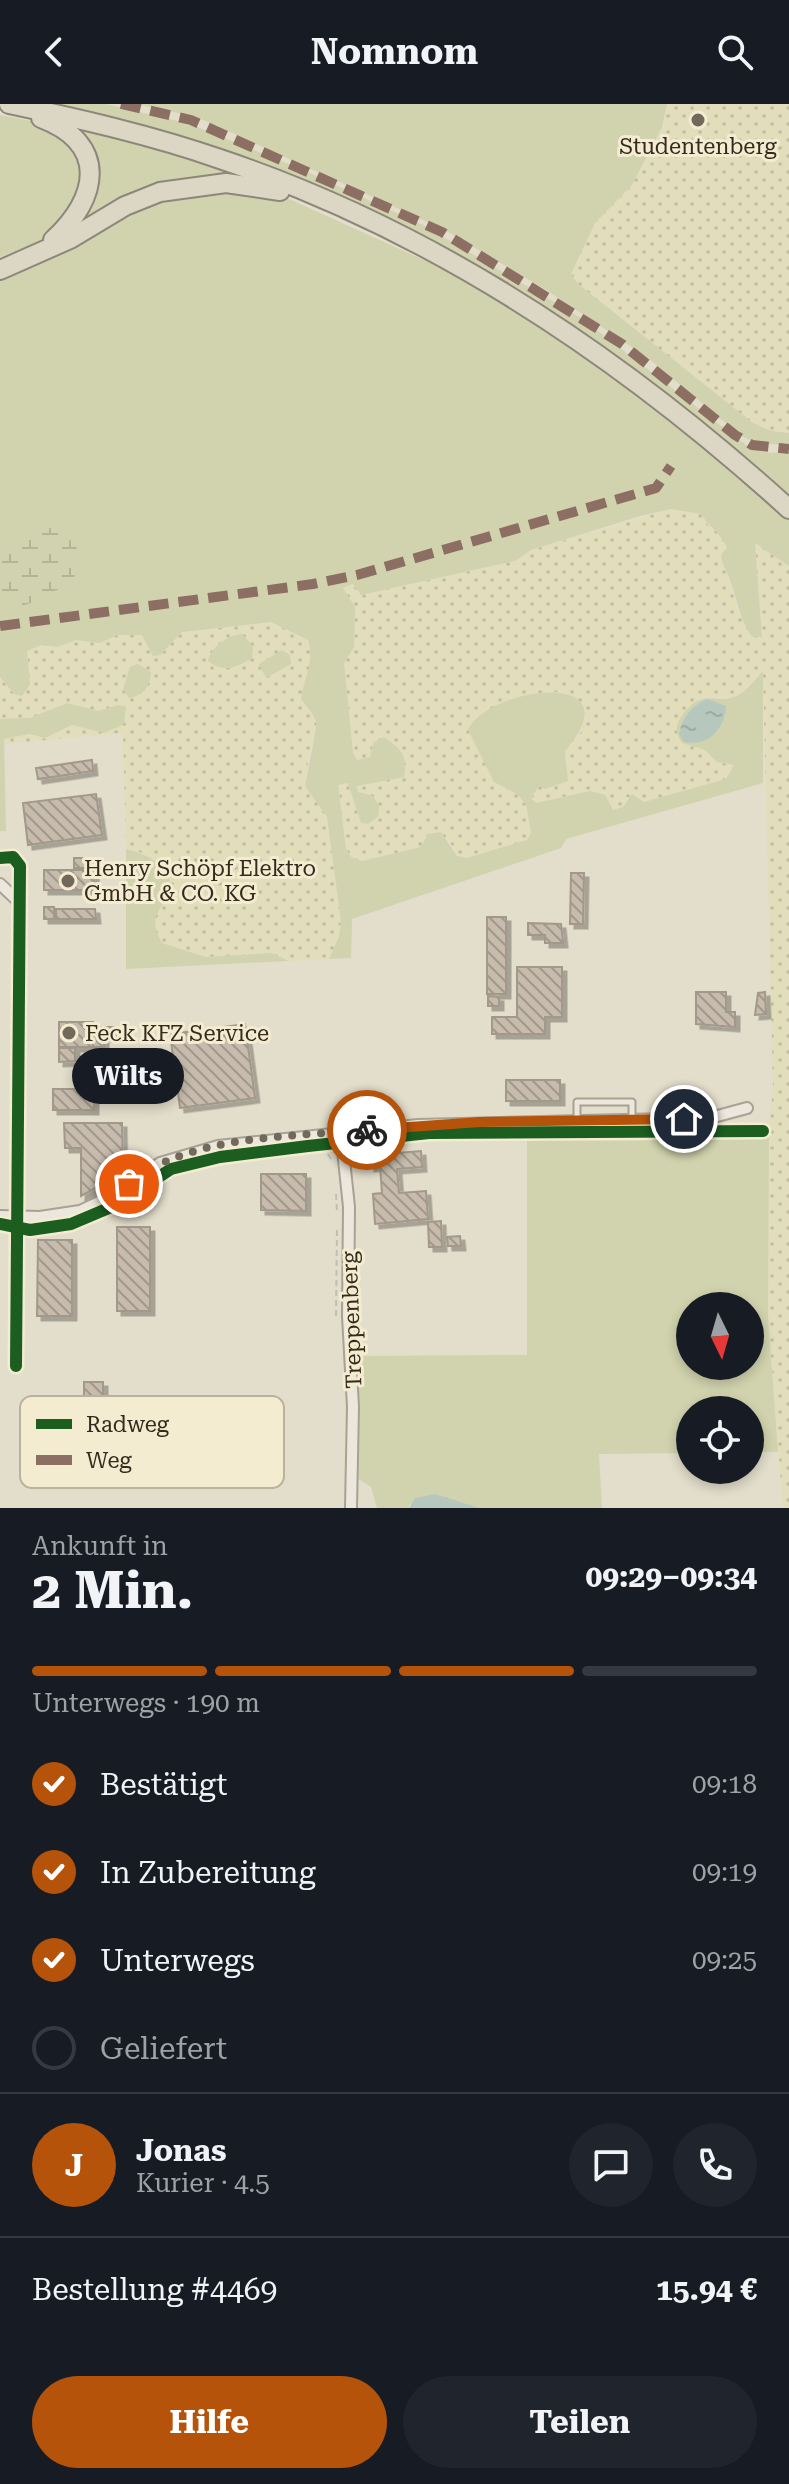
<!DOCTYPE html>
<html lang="de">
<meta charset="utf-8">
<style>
body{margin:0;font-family:"Roboto Serif",serif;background:#20242c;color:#f1f3f6;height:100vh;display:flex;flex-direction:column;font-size:30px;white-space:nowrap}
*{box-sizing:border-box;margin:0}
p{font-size:26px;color:#9ea1a6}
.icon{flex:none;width:44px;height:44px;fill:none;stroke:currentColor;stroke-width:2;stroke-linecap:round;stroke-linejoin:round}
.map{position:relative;height:1404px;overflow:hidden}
.details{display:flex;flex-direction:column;background:#171b24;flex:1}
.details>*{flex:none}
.needle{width:52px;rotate:175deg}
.tools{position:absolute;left:676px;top:1188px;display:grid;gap:16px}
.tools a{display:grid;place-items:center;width:88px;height:88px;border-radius:50%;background:#171b24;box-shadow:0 4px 12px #0003;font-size:40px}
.pin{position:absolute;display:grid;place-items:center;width:68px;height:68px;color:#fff;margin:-34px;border:4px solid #fff;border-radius:50%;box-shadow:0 2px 8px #0007}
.courier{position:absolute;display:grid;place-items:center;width:80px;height:80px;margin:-40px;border:6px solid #b45309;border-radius:50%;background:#fff;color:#222;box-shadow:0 2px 10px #0007}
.bubble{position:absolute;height:56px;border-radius:28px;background:#171b24;box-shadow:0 4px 12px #0003;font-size:26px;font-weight:700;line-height:56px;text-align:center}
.head em{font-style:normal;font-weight:700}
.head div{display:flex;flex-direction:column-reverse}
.head{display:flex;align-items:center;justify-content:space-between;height:136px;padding:0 32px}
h1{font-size:52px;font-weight:700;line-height:60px}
.bar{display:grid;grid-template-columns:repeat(4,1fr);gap:12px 8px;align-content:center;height:96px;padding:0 32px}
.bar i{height:10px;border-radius:6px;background:#363941}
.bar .on{background:#b45309}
.bar p{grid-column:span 4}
.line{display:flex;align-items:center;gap:20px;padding:0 32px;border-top:2px solid #363941}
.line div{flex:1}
.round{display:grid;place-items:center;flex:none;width:84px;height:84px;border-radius:42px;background:#20242c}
ol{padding:0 32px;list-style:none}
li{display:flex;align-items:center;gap:24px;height:88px}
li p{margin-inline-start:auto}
li .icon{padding:8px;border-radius:50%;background:#b45309;color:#fff;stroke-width:4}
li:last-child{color:#9ea1a6}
li i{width:44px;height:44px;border:4px solid #363941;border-radius:50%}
.action{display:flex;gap:16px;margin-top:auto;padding:16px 32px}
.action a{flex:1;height:92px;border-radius:48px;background:#b45309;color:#fff;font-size:32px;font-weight:700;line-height:92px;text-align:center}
.action a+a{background:#20242c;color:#f1f3f6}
header{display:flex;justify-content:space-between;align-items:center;height:104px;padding:0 32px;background:#171b24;font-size:36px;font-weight:700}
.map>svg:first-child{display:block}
.farmland{fill:url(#farmland-dots)}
.grass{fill:#d0d3ad;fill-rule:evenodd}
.wetland{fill:url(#wetland-marsh)}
.water{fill:url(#water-ripples)}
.building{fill:url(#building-back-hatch);stroke:#a3998a;stroke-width:2;filter:url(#shadow)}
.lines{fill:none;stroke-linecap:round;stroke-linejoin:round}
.service-casing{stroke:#a8a194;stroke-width:9}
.minor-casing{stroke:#a8a194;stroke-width:14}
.trunk-casing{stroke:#8d877b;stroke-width:22}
.path{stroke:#c3beb3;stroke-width:2;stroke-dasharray:6 4;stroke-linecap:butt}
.service{stroke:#ebe7dc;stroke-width:5}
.minor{stroke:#ebe7dc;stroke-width:10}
.trunk{stroke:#dcd6c4;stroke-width:18}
.quiet{stroke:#8d6e63;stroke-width:10;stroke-dasharray:20 10;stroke-linecap:butt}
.cycleway-casing{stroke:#f4ecd0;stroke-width:17}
.cycleway{stroke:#1b5e20;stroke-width:12}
.done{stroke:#72695a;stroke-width:8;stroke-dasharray:0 14.4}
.route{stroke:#b45309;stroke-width:10}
.poi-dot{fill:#72695a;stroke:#f4ecd0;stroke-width:3}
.labels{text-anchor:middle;stroke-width:6;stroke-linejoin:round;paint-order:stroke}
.poi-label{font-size:22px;fill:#352a1d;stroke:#f4ecd0;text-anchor:start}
.street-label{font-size:22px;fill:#352a1d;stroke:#f4ecd0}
.key{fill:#f4ecd0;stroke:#bbb29a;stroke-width:2}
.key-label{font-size:22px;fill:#352a1d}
</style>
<header><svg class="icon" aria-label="back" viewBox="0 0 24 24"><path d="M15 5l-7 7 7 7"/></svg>Nomnom<svg class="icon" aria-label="search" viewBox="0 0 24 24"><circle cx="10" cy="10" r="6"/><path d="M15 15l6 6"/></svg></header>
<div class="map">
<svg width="789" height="1404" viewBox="0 0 789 1404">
<defs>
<pattern id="farmland-dots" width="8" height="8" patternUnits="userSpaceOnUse" patternTransform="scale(2)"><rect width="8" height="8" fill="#e2ddbb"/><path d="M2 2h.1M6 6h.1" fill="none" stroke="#c2bea0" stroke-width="1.8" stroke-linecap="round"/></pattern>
<pattern id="wetland-marsh" width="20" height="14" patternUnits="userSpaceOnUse" patternTransform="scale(2)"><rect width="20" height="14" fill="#d0d3ad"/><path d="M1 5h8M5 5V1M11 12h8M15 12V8" fill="none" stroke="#b3b594"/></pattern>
<pattern id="water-ripples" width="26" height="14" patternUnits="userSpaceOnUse" patternTransform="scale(2)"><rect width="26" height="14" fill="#b6c8be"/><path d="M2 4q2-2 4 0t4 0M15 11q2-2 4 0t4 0" fill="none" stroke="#9daca3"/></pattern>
<pattern id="building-back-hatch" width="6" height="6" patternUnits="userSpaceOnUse" patternTransform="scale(2)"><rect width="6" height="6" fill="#c6bbac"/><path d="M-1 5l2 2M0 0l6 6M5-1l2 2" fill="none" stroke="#a2988b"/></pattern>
<filter id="shadow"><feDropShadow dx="4.5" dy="4.5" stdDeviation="0" flood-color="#0004"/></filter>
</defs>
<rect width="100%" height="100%" fill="#e3ddcb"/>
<g class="farmland">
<path d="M667 0H789V329L771 327 753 320 576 179 571 169 595 119 632 81 662 23Z"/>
<path d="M671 405 701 410 708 421 722 431 727 444 723 463 730 474 738 510 762 533 755 438 789 462V1404H783L768 1213 769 1030 773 982 763 568 742 589 729 594 705 592 682 639 705 646 717 658 734 661 726 675 644 698 627 693 623 703 613 706 590 687 536 699 531 695 539 682 569 662 564 647 583 626 562 587 518 594 494 678 517 690 526 700 531 729 527 736 467 754 457 752 448 734 428 730 421 743 362 757 351 753 346 745 338 681 348 679 361 719 368 720 357 682 404 673 374 638 370 653 364 657 357 656 353 649 344 558 354 543 355 503 342 484 353 480 361 491 515 457 531 446Z"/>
<path d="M271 518 308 536 312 550 310 568 301 595 317 618V632L309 648 305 681 327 713 341 817 339 833 329 855 289 857 271 849 206 853 162 839 154 823V810L172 789 143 749 126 745 123 629 4 640V635L17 630 45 634 72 621 98 628 118 601 98 607 67 599 30 614 0 615V573L14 590 30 581 27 547 41 541 58 543 76 536 100 539 117 531H142L160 551 182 528Z"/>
</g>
<g class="grass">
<path d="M38 0H106L190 20 301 65 423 121 581 214 750 344 769 349 789 348V397L422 135Z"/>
<path d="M136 0H667L662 23 632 81 595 119 571 170 577 179 753 319 771 327 789 329V341L755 339 740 331 648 254 548 187 443 125 197 13Z"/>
<path d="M0 11 47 20 76 44 85 83 47 134 0 153Z"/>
<path d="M77 20 242 69 245 76 233 74 72 125 93 90 70 25Z"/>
<path d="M179 86 276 89 479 181 614 269 789 414V462L755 439 762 533H752C738 510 739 500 730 476 727 467 722 461 721 451L727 444C721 429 709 423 701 410L671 405 640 412 531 446 515 457 361 491 353 480 343 484 355 503 354 543 344 559 353 649 357 656 370 653 374 638 384 633C401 645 408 651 404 673L357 682 358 688 373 692 379 702 378 713 368 720 361 719 348 679 338 681 346 745 351 753 362 757 421 743 428 730 441 728 457 752 467 754 527 736 531 729 526 700 517 690 494 678 468 626C488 582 637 563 565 647L568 677 545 685 539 682 531 694 536 699 590 687 605 691 613 706 623 703 632 690 644 698 726 675 734 661 717 658 705 646 682 639C675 628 675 620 683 610 706 581 717 604 740 590 749 585 756 574 763 567V679L566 735 561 744 352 815 351 854 329 855 339 833 341 817 327 713 305 682C307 669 318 622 316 617 313 609 305 601 301 595 304 572 315 560 308 536L271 518 182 528 160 551 153 552 142 531H117L100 539 76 536 58 543 41 541 27 547 30 581 22 592 14 590 0 573V170Z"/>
<path d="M242 530 253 542 252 555C234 563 225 570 208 557 211 542 229 531 242 530Z"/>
<path d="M282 546 290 551 291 560 266 574 259 560Z"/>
<path d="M138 560 151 568C149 584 145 590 129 594L123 585 130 563Z"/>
<path d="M67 599 98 607 118 601 126 603 124 620 104 629 72 621 45 634 29 630 4 635 6 727H0V615L30 614Z"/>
<path d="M126 745C150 751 171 762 172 789 156 808 149 816 162 839L206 853 271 849 289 857 126 865Z"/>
<path d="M527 1030H769L768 1213 778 1348H750V1306H690V1349L599 1350 602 1404H480L435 1390 409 1401V1404H377L371 1383 357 1374 356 1252 527 1251ZM690 1202H750V1262H690Z"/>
</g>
<path class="wetland" d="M54 423 76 441 80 463 67 484 44 489 38 497 17 503 15 491 0 489V442L10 434Z"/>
<g class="water">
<path d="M707 595 726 602C725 625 708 643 684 638L679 630C682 614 691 602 707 595Z"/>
<path d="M435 1390 480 1404H409L415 1394Z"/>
</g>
<g class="building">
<path d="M92 656 93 667 38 675 36 664Z"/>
<path d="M96 690 102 731 28 741 23 699Z"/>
<rect x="74" y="754" width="15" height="10"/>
<path d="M44 766H94L95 786H44Z"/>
<path d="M571 769H584L583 820H570Z"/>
<rect x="44" y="803" width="10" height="12"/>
<path d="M56 805H95L96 815H56Z"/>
<rect x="487" y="813" width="19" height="77"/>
<path d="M528 819 561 820 563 839H545V831H528Z"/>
<path d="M517 863H562V913H545V930H492V913H517Z"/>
<path d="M696 888H726V908H735V923L696 920Z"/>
<path d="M765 888 766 910 755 911 758 889Z"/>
<path d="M488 892 499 893V902H488Z"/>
<rect x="59" y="918" width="34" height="25"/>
<path d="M245 920 255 994 180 1004 170 930Z"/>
<path d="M93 923H115V933H104V943H93Z"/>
<path d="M59 944H75V957L59 958Z"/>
<rect x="506" y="976" width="54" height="21"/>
<rect x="53" y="985" width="41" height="21"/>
<path d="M64 1019H122L123 1069 81 1092V1044H65Z"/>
<path d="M384 1044V1050L421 1047 422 1063 397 1065 399 1089 426 1087 428 1115 375 1120 373 1090 382 1089 380 1062 370 1063 368 1045Z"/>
<path d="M261 1070H306V1107L261 1106Z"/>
<path d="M441 1117 442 1143H429L428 1118Z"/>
<rect x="117" y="1123" width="33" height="84"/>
<path d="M460 1132 461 1142H448L447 1133Z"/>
<path d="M38 1136H72V1212H37Z"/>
<path d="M84 1278H103V1346H49L50 1323 84 1324Z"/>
</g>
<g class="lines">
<defs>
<path id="service" d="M577 1016V998H632V1015"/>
<g id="minor">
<path d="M0 754 13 753 20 762 16 1262"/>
<path d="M0 780 18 797"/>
<path d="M341 1028 349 1103 348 1212 353 1303 351 1404"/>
<path d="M0 1112 40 1113 80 1107 116 1090 160 1059 218 1042 418 1021 710 1014 747 1004"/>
</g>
<g id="trunk">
<path d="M9 0C80 15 151 31 220 55 435 127 623 254 789 405"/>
<path d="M41 14C109 40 99 94 53 136"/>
<path d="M0 166 70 135 125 102 160 88 226 79 280 87"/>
</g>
</defs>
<use href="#service" class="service-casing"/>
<use href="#minor" class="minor-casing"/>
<use href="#trunk" class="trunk-casing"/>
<g class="path">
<path d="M666 1027H763"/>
<path d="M322 1042 332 1056"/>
<path d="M336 1090 337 1108"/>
<path d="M28 1126 69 1120"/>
<path d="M336 1212 337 1122"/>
</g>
<use href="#service" class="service"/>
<use href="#minor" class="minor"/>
<use href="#trunk" class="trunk"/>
<g class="quiet">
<path d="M121 0 191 16 442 128 622 240 735 331 752 341 789 345"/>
<path d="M0 522 313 480 357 471 656 384 671 362"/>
</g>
<defs>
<g id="cycleway">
<path d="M0 754 13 753 20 762 16 1262"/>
<path d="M0 1120 30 1126 71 1120 116 1101 171 1065 220 1053 308 1042 429 1029 763 1027"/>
</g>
</defs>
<use href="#cycleway" class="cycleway-casing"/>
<use href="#cycleway" class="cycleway"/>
</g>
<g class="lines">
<path class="done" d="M129 1080C190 1030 291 1033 367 1026"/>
<path class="route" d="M367 1026 480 1018 684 1015"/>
</g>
<g class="poi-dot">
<circle cx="698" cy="16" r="8"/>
<circle cx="68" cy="777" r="8"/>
<circle cx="69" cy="929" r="8"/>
</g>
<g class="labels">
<g class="poi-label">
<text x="698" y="50" text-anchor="middle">Studentenberg</text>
<text x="84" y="772">Henry Schöpf Elektro<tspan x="84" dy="25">GmbH &amp; CO. KG</tspan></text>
<text x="85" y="937">Feck KFZ Service</text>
</g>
<g class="street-label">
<text transform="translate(351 1216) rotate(-92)" y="8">Treppenberg</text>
</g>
</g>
<rect x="20" y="1292" width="264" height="92" rx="12" class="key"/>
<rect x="36" y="1315" width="36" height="10" fill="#1b5e20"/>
<rect x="36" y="1351" width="36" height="10" fill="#8d6e63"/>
<g class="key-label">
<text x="86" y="1328">Radweg</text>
<text x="86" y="1364">Weg</text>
</g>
</svg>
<div class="tools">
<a><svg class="needle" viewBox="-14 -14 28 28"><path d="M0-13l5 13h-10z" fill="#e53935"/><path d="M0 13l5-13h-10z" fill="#9ea1a6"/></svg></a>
<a><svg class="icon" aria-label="locate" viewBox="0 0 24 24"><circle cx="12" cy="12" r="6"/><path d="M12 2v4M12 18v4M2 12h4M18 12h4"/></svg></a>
</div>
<div class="pin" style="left:129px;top:1080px;background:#ea580c"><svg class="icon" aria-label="bag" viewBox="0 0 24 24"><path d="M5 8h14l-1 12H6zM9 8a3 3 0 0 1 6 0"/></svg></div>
<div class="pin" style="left:684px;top:1015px;background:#1f2937"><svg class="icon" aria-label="home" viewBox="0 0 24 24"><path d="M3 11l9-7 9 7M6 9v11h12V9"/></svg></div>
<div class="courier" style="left:367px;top:1026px"><svg class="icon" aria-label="bike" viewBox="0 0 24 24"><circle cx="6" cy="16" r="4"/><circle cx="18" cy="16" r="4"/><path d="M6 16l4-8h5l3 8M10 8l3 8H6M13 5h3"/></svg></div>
<div class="bubble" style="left:72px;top:944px;width:112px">Wilts</div>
</div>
<section class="details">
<div class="head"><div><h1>2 Min.</h1><p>Ankunft in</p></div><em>09:29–09:34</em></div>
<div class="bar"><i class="on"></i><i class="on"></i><i class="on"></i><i></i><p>Unterwegs · 190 m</p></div>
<ol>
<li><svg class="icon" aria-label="check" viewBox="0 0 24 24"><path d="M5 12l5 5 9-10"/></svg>Bestätigt<p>09:18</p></li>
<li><svg class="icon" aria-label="check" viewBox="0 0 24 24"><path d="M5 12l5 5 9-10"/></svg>In Zubereitung<p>09:19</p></li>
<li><svg class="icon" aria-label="check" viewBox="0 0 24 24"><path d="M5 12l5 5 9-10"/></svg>Unterwegs<p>09:25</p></li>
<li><i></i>Geliefert</li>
</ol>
<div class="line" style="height:144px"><b class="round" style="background:#b45309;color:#fff">J</b><div><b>Jonas</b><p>Kurier · 4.5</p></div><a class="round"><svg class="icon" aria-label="chat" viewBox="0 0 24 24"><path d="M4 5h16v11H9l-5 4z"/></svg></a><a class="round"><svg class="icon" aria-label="phone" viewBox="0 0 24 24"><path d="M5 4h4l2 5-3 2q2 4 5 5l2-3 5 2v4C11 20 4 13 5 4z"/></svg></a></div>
<div class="line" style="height:104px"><div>Bestellung #4469</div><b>15.94 €</b></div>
<div class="action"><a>Hilfe</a><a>Teilen</a></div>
</section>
